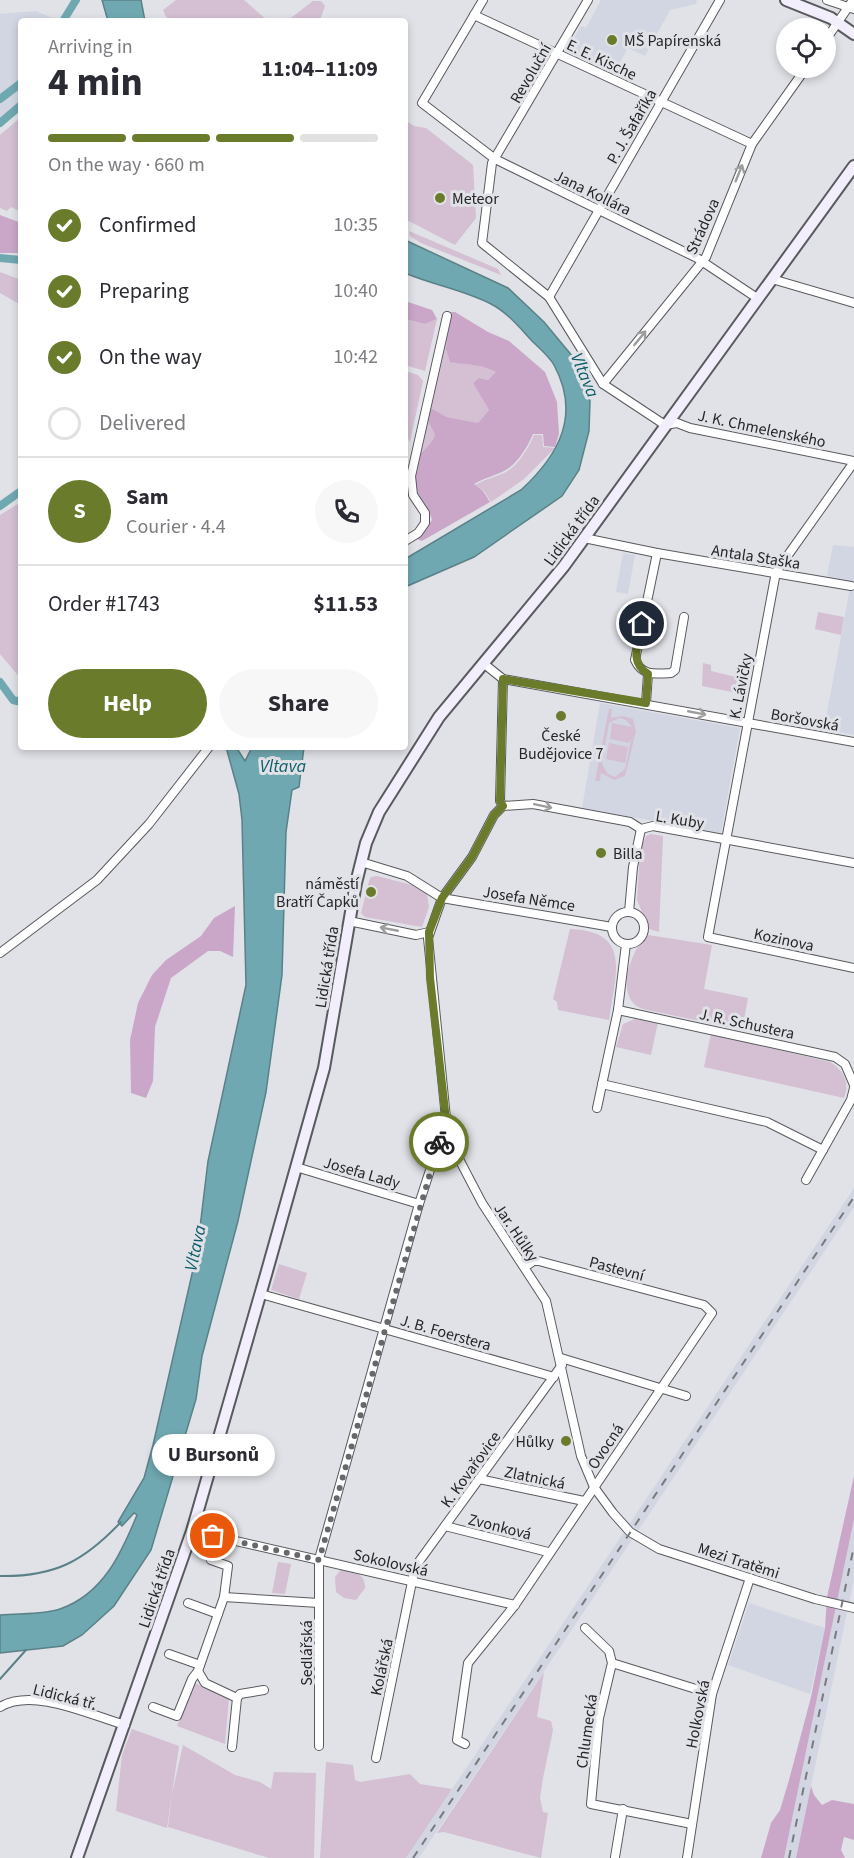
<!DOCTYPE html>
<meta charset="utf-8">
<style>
body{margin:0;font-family:"Source Sans 3",sans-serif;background:#f7f7f7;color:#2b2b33;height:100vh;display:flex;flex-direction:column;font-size:22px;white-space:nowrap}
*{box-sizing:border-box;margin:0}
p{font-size:20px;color:#7c7c81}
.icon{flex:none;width:33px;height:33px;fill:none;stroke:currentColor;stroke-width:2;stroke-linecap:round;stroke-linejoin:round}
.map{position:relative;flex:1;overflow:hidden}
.side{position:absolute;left:18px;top:18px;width:390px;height:732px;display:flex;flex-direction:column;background:#fff;border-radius:6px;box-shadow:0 3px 9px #0003}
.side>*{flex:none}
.controls{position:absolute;left:776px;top:18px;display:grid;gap:12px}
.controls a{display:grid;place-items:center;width:60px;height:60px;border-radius:50%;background:#fff;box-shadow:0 3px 9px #0003;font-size:30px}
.pin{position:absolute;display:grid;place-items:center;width:51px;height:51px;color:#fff;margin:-26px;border:3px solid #fff;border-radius:50%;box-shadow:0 2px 6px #0007}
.courier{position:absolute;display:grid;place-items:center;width:60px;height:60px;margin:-30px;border:4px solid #6a7c2b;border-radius:50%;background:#fff;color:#222;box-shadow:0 2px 8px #0007}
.bubble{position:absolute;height:42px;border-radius:21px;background:#fff;box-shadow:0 3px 9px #0003;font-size:20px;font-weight:700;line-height:42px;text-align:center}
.summary em{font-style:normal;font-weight:700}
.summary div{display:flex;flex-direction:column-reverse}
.summary{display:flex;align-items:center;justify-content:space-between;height:102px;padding:0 30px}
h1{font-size:39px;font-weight:700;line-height:45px}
.bar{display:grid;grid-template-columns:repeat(4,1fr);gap:9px 6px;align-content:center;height:72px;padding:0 30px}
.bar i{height:8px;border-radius:4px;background:#e1e1e2}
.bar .selected{background:#6a7c2b}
.bar p{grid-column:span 4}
.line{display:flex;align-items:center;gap:15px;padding:0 30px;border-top:2px solid #e1e1e2}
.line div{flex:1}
.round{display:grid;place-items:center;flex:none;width:63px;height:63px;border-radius:32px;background:#f7f7f7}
ol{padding:0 30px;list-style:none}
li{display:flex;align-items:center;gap:18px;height:66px}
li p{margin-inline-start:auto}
li .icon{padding:6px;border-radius:50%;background:#6a7c2b;color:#fff;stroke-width:4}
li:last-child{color:#7c7c81}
li i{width:33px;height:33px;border:3px solid #e1e1e2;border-radius:50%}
.button{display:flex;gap:12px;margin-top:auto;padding:12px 30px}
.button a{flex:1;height:69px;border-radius:36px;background:#6a7c2b;color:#fff;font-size:24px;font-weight:700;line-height:69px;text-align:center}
.button a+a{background:#f7f7f7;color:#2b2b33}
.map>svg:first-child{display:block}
.built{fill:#d2d6e2}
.green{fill:#d4bfd3;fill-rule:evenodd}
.forest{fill:#caa7c9}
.water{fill:#70a8b1;stroke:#5a8188;stroke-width:1.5}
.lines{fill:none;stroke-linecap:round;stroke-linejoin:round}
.stream{stroke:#5a8188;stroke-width:2}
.canal{stroke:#70a8b1;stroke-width:8}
.street-casing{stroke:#585a5e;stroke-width:10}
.secondary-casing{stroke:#585a5e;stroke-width:14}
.street{stroke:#fff;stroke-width:8}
.secondary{stroke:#f2eefc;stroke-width:10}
.rail{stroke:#797a7d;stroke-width:2;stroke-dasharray:8 8;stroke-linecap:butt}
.oneway{stroke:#9d9d9e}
.done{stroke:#67686b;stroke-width:6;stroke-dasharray:0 10.8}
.route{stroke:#6a7c2b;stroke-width:8}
.poi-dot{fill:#6a7c2b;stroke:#e0e2e7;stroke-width:2}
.labels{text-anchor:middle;stroke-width:6;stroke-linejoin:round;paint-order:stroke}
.poi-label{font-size:16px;fill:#262628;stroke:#e0e2e7;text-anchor:start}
.street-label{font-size:16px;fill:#262628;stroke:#e0e2e7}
.water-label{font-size:18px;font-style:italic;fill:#0c5d68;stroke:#e0e2e7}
</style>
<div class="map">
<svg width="854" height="1858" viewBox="0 0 854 1858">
<rect width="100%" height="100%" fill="#e0e2e7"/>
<g class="built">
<path d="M601 0H697L696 4 670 10 645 56 628 48 614 73 571 53 568 48 581 26 586 28Z"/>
<path d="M36 11 55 19 21 21V72L18 77 21 83V100L0 119V14Z"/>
<path d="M833 545 854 547V735L824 729 851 582 827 576Z"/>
<path d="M623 553 635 555 628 594 616 592Z"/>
<path d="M600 703 740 728 721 833 582 808Z"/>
<path d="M854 1188V1207L678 1471 419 1858H406Z"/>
<path d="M854 1519V1579L796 1858H784Z"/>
<path d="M749 1603 825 1628 810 1694 728 1665Z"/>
</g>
<g class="green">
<path d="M176 0H244L268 21H168L163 10Z"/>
<path d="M313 1H321L325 6 320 20 287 21Z"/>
<path d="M21 117V212L11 207 7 211 0 208V135Z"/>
<path d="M405 120 414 126 426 128 473 165 476 218 455 245 405 219Z"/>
<path d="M409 231 498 269 501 275 421 243 410 236Z"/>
<path d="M0 272 21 280V305L0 293Z"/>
<path d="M405 319 425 324 437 319 425 371 405 365Z"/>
<path d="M449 322 446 349 450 361C467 365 481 364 497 372L488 380 479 378 473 383 489 410 478 423 447 417 430 409 426 417 435 435 432 446 417 461Z"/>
<path d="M405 371 418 375 423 381 410 442 405 433Z"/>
<path d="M534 435H542L543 447 555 448 524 479 491 502 484 491 475 485C485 479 496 477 506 472 518 466 529 447 534 435Z"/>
<path d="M21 502V679L0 654V515Z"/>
<path d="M818 612 844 617 841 635 815 629Z"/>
<path d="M703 663 711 665V671L740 678 737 693 702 686Z"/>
<path d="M609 709H612L611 718 623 716 633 719 636 731 625 776 614 780 601 773 600 781H595ZM619 718 626 720 632 727 612 723 610 739 629 743 631 739 625 769 615 777 608 774 602 764 609 723Z"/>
<path d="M609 743 628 747 625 763 606 759Z"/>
<path d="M651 834 663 836 659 932 649 929 637 900 640 850 646 836Z"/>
<path d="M377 876 412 885 427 894 429 907 422 927 365 917 361 913 369 881 371 877Z"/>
<path d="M570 929C633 931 615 975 609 1020L558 1010 557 1002 553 999Z"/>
<path d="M648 935 712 945 704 989 748 998 742 1030 643 1009C619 1001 626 969 636 950 639 944 645 941 648 935Z"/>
<path d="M635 1019 658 1022 651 1055 616 1047 623 1024Z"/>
<path d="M711 1034 830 1062C844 1071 850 1082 844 1098L704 1067Z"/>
<path d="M279 1264 307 1273 299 1299 271 1290Z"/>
<path d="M278 1562 291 1564 285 1594 272 1593Z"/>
<path d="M342 1568C355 1572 365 1573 365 1588L356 1600 344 1598 336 1592 335 1577Z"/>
<path d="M544 1672 537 1717 551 1721 553 1730 543 1778 540 1798 543 1812 548 1813 541 1858 444 1832 437 1833Z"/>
<path d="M195 1683 229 1698 225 1744 177 1726Z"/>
<path d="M132 1729 179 1746 167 1828 116 1811 122 1755Z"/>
<path d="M183 1745 235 1775 260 1782 271 1789 274 1772 316 1773 314 1858H269L168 1827 172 1794Z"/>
<path d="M326 1762 353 1765 355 1780 360 1782 410 1774 420 1784 452 1789 406 1858H320Z"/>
</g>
<g class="forest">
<path d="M0 215 21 223V253H0Z"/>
<path d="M405 301 432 310 437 319 425 324 405 319Z"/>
<path d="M449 312H455L488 332 509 341 545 372 557 402 559 434 555 447 544 446 543 434H533C528 446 517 465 504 471 494 476 484 478 474 484L483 491 490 502 422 541 417 539 432 520C426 497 406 493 416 462 420 451 431 447 435 435L426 417 430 408 447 417 478 423 489 410 473 383 479 378 488 380 496 372C481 364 467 365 450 362L446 349Z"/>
<path d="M235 906 233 957 220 951H208L171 978 155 1027 153 1081 146 1098 131 1093 130 1040 138 1003 152 975 166 960 201 936 214 918Z"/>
<path d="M854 1476V1519L784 1858H761L771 1823 780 1810 789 1780 811 1697 825 1628 827 1597Z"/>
<path d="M811 1786 814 1795 822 1805 832 1800 854 1804V1840L844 1837 841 1850 845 1858H796Z"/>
</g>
<g class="water">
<path d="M102 0H141L145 21H108Z"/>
<path d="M405 240 508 288 544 322 573 357 590 401 589 431 579 470 562 496 474 557 405 587V559L521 490C559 455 581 415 554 365 549 356 539 348 532 341 520 328 507 312 491 304 464 290 433 285 405 273Z"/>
<path d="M226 747H236L245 761 252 747H304L299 787 292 790 286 832 282 975 266 1092 238 1221 202 1356 196 1399 151 1550 114 1606 82 1635 63 1646 0 1653V1615C19 1613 43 1615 60 1609 103 1594 121 1554 137 1515L134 1513 122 1526 118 1522 144 1478 153 1445 197 1252 208 1161 246 985 242 820 239 794Z"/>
</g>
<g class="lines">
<g class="stream">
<path d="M0 1576C55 1577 84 1561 121 1522"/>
<path d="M0 1679 26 1650"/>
<path d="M100 1775 108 1752"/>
<path d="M71 1858 95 1790"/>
</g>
<g class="canal">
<path d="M63 21 76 0"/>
<path d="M0 99 21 83"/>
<path d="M0 123 21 105"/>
<path d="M0 258 21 260"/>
<path d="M0 506 21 491"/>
<path d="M0 682 13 700 21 702"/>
</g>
<defs>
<g id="street">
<path d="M483 0 422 103 495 159 697 258 757 298"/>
<path d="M588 0 492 163 482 243 549 297 603 384 665 425 677 423 690 428 854 461"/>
<path d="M827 0 854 9"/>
<path d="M474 15 752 144"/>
<path d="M825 41 853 0"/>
<path d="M772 279 854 303"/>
<path d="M549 297 720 0"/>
<path d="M603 384 706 257 752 144 806 68"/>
<path d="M854 462 776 572 708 937 854 968"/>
<path d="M584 538 657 553 851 586"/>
<path d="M405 541 418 533 425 523V513L413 495 411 476 447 316"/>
<path d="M657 553 635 660C642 676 655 674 671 673L675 670 684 617"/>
<path d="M483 663 503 679 854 742"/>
<path d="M646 703 648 674"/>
<path d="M503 806 500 801 503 679"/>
<path d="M361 862 407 876 442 898 612 927"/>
<path d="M854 863 653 826 641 829 630 822 533 804 503 806 494 815 472 857 442 898 428 938 448 1138 482 1203 546 1301 581 1456 594 1487 613 1513 630 1532 659 1549 815 1599 854 1608"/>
<path d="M629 912 633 867 641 829"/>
<circle cx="628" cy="928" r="16"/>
<path d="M349 921 416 935 429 932"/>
<path d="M0 953 97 880 149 824 209 747"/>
<path d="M618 1010 835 1057 845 1064 854 1085"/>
<path d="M602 1084 767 1122 823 1150"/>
<path d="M597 1108 618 1010 626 944"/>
<path d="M296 1167 419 1204"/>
<path d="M806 1180 851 1100 854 1088"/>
<path d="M261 1294 554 1377"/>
<path d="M561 1358 686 1396"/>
<path d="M479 1479 584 1501"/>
<path d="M445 1526 548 1552"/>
<path d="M192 1531 515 1605"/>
<path d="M211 1560 228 1566 224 1597"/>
<path d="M188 1603 218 1614"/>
<path d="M585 1628 609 1651 612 1663 599 1718 591 1804 692 1824"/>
<path d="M169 1654 200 1665"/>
<path d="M612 1663 712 1694"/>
<path d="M237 1698 240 1694 264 1690"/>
<path d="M0 1707C33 1687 90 1715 125 1725"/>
<path d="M153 1707 177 1716 192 1679 198 1671"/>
<path d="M465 1744 457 1740 468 1663 515 1605 712 1313 704 1305 535 1260 525 1267"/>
<path d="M319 1746V1559L419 1204 444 1127"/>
<path d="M232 1747 237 1698 205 1683 198 1671 224 1597 319 1603"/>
<path d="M376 1758 415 1567 562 1365"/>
<path d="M615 1857 623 1809"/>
<path d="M687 1858 712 1694 750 1578"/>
</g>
<g id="secondary">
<path d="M786 0 831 18 854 34"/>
<path d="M77 1858 192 1531 267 1271 324 1068 356 883 366 843 379 812 439 717 564 566 854 166"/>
</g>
</defs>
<use href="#street" class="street-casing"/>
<use href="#secondary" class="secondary-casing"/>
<use href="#street" class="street"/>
<use href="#secondary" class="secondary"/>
<g class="rail">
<path d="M413 1858 854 1197"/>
<path d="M789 1858 854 1546"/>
</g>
</g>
<defs><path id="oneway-shaft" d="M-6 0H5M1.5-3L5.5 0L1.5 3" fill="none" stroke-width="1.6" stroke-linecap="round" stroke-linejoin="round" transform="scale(1.5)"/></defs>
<g class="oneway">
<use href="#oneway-shaft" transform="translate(739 173) rotate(-68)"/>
<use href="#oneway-shaft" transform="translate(640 338) rotate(-51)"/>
<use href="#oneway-shaft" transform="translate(697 713) rotate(11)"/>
<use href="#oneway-shaft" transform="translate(543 806) rotate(12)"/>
<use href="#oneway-shaft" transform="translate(389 929) rotate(-169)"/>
</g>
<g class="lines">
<path class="done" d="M213 1536 319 1560 439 1142"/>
<path class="route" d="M439 1142 445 1125V1111L430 978 429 932 442 898 472 857 494 815 503 806 500 801 503 679 646 703 648 674C629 662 638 644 642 624"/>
</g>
<g class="poi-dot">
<circle cx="612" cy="40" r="6"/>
<circle cx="440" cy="198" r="6"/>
<circle cx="561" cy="716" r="6"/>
<circle cx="601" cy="853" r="6"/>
<circle cx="371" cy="892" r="6"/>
<circle cx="566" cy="1441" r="6"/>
</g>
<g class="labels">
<g class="poi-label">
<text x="624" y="46">MŠ Papírenská</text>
<text x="452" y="204">Meteor</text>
<text x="561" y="741" text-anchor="middle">České<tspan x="561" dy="18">Budějovice 7</tspan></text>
<text x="613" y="859">Billa</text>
<text x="359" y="889" text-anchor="end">náměstí<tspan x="359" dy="18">Bratří Čapků</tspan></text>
<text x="554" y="1447" text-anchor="end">Hůlky</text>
</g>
<g class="street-label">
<text transform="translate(602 59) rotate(25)" y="6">E. E. Kische</text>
<text transform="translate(530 73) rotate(-60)" y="6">Revoluční</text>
<text transform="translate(631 126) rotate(-60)" y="6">P. J. Šafaříka</text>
<text transform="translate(593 192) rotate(26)" y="6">Jana Kollára</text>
<text transform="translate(702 226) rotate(-66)" y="6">Strádova</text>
<text transform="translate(762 428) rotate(12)" y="6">J. K. Chmelenského</text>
<text transform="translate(571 530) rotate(-54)" y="6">Lidická třída</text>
<text transform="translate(756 556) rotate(9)" y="6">Antala Staška</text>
<text transform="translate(740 686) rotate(-79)" y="6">K. Lávičky</text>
<text transform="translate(805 719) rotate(10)" y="6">Boršovská</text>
<text transform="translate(680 819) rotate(9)" y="6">L. Kuby</text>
<text transform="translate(529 898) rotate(9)" y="6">Josefa Němce</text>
<text transform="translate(784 939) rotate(12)" y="6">Kozinova</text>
<text transform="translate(326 967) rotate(-81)" y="6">Lidická třída</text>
<text transform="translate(747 1023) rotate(12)" y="6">J. R. Schustera</text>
<text transform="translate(362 1172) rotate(16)" y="6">Josefa Lady</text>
<text transform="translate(517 1232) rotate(56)" y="6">Jar. Hůlky</text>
<text transform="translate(617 1268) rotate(15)" y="6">Pastevní</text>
<text transform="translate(446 1332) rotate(16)" y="6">J. B. Foerstera</text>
<text transform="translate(605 1446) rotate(-56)" y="6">Ovocná</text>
<text transform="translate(470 1469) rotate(-54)" y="6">K. Kovařovice</text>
<text transform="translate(535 1477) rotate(12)" y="6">Zlatnická</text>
<text transform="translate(500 1526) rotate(14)" y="6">Zvonková</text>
<text transform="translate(739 1560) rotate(18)" y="6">Mezi Tratěmi</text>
<text transform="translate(391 1562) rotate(13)" y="6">Sokolovská</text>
<text transform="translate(156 1588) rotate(-71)" y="6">Lidická třída</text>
<text transform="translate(306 1653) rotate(-90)" y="6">Sedlářská</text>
<text transform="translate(381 1667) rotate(-78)" y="6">Kolářská</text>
<text transform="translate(65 1696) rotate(14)" y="6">Lidická tř.</text>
<text transform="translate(697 1714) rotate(-79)" y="6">Holkovská</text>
<text transform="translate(586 1731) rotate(-82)" y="6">Chlumecká</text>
</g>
<g class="water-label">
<text transform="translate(585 375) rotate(67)" y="6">Vltava</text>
<text x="283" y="772">Vltava</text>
<text transform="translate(195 1248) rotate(-78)" y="6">Vltava</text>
</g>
</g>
</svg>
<div class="controls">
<a><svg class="icon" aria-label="locate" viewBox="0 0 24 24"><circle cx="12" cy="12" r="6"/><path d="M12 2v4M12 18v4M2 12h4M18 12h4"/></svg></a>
</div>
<div class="pin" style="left:213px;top:1536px;background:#ea580c"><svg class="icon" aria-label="bag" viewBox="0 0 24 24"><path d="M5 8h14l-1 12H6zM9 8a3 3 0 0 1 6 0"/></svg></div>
<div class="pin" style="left:642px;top:624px;background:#1f2937"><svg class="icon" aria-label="home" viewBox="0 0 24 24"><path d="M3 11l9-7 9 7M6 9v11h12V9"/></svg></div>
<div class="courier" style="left:439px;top:1142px"><svg class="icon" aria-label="bike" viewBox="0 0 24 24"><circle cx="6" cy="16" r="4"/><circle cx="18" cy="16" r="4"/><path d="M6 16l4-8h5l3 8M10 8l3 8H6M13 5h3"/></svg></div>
<div class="bubble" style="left:152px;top:1434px;width:123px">U Bursonů</div>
<section class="side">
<div class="summary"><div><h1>4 min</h1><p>Arriving in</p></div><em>11:04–11:09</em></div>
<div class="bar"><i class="selected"></i><i class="selected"></i><i class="selected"></i><i></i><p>On the way · 660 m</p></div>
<ol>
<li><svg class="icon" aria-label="check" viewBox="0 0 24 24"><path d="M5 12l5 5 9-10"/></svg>Confirmed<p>10:35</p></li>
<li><svg class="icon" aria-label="check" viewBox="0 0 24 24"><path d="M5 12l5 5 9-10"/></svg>Preparing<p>10:40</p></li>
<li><svg class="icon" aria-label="check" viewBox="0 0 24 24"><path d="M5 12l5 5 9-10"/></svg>On the way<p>10:42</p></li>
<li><i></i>Delivered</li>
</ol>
<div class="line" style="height:108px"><b class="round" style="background:#6a7c2b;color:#fff">S</b><div><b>Sam</b><p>Courier · 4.4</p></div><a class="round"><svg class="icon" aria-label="phone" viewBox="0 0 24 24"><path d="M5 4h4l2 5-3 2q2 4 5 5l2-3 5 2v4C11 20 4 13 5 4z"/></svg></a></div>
<div class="line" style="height:78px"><div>Order #1743</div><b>$11.53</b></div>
<div class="button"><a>Help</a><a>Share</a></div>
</section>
</div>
